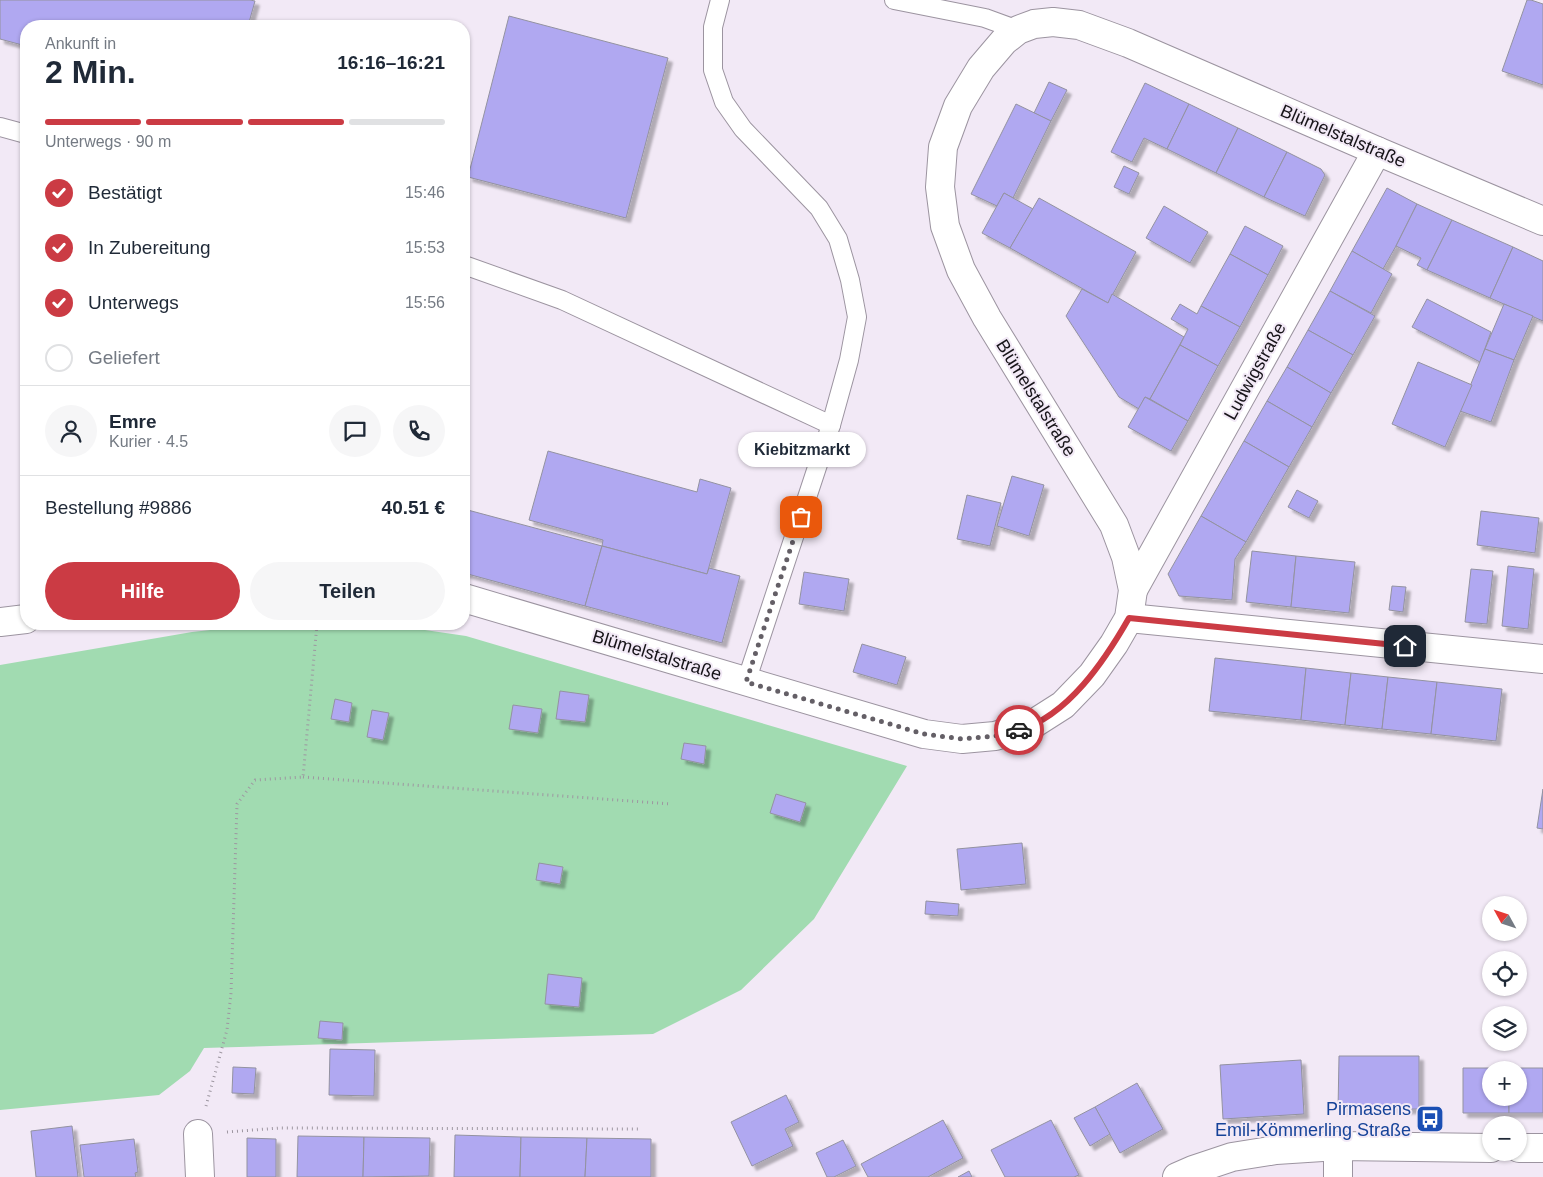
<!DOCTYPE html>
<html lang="de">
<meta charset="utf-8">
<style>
body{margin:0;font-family:Arial,sans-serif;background:#f6f6f7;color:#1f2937;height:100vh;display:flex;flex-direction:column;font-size:19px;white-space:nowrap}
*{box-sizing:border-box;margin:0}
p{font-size:16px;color:#747a83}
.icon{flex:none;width:28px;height:28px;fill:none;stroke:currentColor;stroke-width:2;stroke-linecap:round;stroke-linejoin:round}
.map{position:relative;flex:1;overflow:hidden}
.drawer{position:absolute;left:20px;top:20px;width:450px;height:610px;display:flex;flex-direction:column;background:#fff;border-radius:20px;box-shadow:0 1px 4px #0004}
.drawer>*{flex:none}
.needle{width:32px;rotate:310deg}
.buttons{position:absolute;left:1482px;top:896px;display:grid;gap:10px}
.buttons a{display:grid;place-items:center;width:45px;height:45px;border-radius:50%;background:#fff;box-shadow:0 1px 4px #0004;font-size:25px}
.pin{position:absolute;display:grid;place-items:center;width:42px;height:42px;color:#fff;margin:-21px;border-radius:10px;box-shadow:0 2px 8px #0006}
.courier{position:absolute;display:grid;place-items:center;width:50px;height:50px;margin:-25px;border:4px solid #cb3b44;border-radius:50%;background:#fff;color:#222;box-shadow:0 1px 6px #0007}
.bubble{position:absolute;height:35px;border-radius:18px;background:#fff;box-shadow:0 1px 4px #0004;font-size:16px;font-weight:800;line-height:35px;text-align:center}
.head em{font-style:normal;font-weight:800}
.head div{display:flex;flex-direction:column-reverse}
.head{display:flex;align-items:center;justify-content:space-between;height:85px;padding:0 25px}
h1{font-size:32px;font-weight:800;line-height:38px}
.bar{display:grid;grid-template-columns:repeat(4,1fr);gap:8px 5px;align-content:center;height:60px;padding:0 25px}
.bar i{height:6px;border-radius:4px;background:#e0e1e3}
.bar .current{background:#cb3b44}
.bar p{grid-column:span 4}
.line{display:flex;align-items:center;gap:12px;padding:0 25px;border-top:1px solid #e0e1e3}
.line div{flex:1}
.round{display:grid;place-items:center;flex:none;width:52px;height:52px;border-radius:26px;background:#f6f6f7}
ol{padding:0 25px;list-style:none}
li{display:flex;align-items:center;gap:15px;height:55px}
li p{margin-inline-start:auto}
li .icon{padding:5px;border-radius:50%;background:#cb3b44;color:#fff;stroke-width:4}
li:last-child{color:#747a83}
li i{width:28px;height:28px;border:2px solid #e0e1e3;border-radius:50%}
.button{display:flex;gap:10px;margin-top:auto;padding:10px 25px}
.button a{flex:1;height:58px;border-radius:30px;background:#cb3b44;color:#fff;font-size:20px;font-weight:800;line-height:58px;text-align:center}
.button a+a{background:#f6f6f7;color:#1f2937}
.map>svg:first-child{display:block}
.green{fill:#a1dbb1}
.building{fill:#b0a8f1;stroke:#9392a0;filter:url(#shadow)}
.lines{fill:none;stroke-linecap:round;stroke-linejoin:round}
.lane-casing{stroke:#9c94a0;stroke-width:20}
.street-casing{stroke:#9c94a0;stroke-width:30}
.path{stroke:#9d96a0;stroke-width:3;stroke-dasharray:1 4;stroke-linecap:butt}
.lane{stroke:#fff;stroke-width:18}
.street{stroke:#fff;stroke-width:28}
.done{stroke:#645f66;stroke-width:5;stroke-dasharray:0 9}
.route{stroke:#cb3b44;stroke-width:6}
.labels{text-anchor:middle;stroke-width:4;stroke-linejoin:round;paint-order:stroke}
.street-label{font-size:18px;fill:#171419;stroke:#f2e9f6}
.transit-label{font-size:18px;fill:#164399;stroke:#f2e9f6;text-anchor:end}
</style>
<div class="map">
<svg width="1543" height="1177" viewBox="0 0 1543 1177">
<defs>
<filter id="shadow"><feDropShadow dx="4.5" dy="4.5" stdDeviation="1" flood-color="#0004"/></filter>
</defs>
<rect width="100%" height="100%" fill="#f2e9f6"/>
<path class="green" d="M265 624H384L466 636 907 766 814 919 741 990 653 1034 204 1048 190 1071 159 1095 0 1110V665L192 632Z"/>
<g class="building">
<path d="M0 0H250L255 1 248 26H26V46L0 39Z"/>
<path d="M1527 0H1531L1543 4V85L1502 71Z"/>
<path d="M509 16 668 58 626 218 468 177Z"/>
<path d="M1049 82 1067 90 1051 121 1034 113Z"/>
<path d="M1145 83 1189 104 1167 149 1144 138 1132 162 1111 152Z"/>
<path d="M1016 104 1051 121 1013 198 1004 193 997 206 971 194Z"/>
<path d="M1189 104 1238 128 1216 173 1167 149Z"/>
<path d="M1238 128 1287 152 1264 197 1216 173Z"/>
<path d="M1287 152 1321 169 1325 175 1305 216 1264 197Z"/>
<path d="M1124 166 1139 173 1129 194 1114 187Z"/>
<path d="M1387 188 1417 204 1396 246 1383 269 1352 251Z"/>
<path d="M1004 193 1033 209 1010 248 982 233Z"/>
<path d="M1039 198 1136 252 1108 303 1010 248Z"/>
<path d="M1417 204 1452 220 1427 270 1417 265 1421 258 1396 246Z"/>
<path d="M1164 206 1208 232 1190 263 1146 238Z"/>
<path d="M1452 220 1513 247 1490 298 1427 270Z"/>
<path d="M1245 226 1283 246 1268 275 1230 254Z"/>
<path d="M1513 247 1543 261V321L1490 298Z"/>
<path d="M1352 251 1392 274 1371 313 1330 291Z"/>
<path d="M1230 254 1268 275 1240 327 1201 306Z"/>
<path d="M1082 289 1108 303 1112 294 1184 337 1150 399 1145 397 1139 409 1119 397 1066 316Z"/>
<path d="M1330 291 1375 316 1353 355 1308 330Z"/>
<path d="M1427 299 1491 332 1480 362 1412 327Z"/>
<path d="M1180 304 1197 314 1201 306 1240 327 1218 366 1180 345 1188 329 1171 319Z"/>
<path d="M1504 304 1533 316 1514 360 1485 349Z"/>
<path d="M1308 330 1353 355 1331 393 1287 367Z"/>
<path d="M1180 345 1218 366 1188 421 1150 399Z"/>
<path d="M1485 349 1514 360 1491 422 1460 411Z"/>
<path d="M1418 362 1472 385 1445 447 1392 424Z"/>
<path d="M1287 367 1331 393 1312 427 1267 401Z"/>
<path d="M1145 397 1188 421 1171 451 1128 427Z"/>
<path d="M1267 401 1312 427 1289 467 1244 441Z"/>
<path d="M1244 441 1289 467 1246 542 1201 516Z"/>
<path d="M548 451 697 492 700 479 731 488 707 574 602 546 603 540 529 520Z"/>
<path d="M1012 476 1044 485 1029 536 997 526Z"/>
<path d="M1297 490 1318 501 1309 518 1288 507Z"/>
<path d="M967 495 1001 503 990 546 957 539Z"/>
<path d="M464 509 602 546 585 606 464 573Z"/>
<path d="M1481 511 1539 518 1535 553 1477 545Z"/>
<path d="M1201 516 1246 542 1235 559 1232 600 1179 596 1168 574Z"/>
<path d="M602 546 707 574 709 568 740 576 722 643 585 606Z"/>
<path d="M1252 551 1296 556 1291 607 1246 602Z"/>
<path d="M1296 556 1355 562 1349 613 1291 607Z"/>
<path d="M1508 566 1534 569 1528 629 1502 626Z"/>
<path d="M1471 569 1493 571 1487 624 1465 622Z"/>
<path d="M804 572 849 579 844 611 799 604Z"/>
<path d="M1392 586 1406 587 1403 612 1389 610Z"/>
<path d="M862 644 906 657 897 685 853 672Z"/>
<path d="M1215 658 1306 668 1301 720 1209 711Z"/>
<path d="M1306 668 1351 673 1345 725 1301 720Z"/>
<path d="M1351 673 1388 677 1382 729 1345 725Z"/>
<path d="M1388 677 1437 682 1431 734 1382 729Z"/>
<path d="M1437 682 1502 689 1496 741 1431 734Z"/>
<path d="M560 691 589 695 585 722 556 719Z"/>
<path d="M335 699 352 703 349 722 331 719Z"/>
<path d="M513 705 542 709 538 733 509 729Z"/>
<path d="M372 710 389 713 383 740 367 737Z"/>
<path d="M684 743 706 746 704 764 681 759Z"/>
<path d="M1543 789V829L1537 828Z"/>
<path d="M776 794 806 803 800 822 770 813Z"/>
<path d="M1022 843 1026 884 961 890 957 849Z"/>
<path d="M539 863 563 867 560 884 536 880Z"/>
<path d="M926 901 959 904 958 916 925 914Z"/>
<path d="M548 974 582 978 579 1007 545 1004Z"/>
<path d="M320 1021 343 1023 342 1040 318 1038Z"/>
<path d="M330 1049 375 1050 374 1096 329 1095Z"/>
<path d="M1339 1056H1419V1109L1338 1110Z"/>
<path d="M1301 1060 1304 1114 1223 1119 1220 1065Z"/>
<path d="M233 1067 256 1068 254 1094 232 1093Z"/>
<path d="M1463 1068H1510V1070H1491V1098H1509V1113H1463Z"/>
<path d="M1510 1068H1543V1113H1509V1098H1519V1070H1510Z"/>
<path d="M1137 1083 1163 1129 1120 1153 1095 1107Z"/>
<path d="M786 1095 799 1122 785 1129 793 1146 752 1166 731 1122Z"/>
<path d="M1095 1107 1110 1134 1090 1146 1074 1118Z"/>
<path d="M943 1120 963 1158 928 1177H868L861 1164Z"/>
<path d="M1051 1120 1079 1175 1074 1177H1005L991 1150Z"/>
<path d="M72 1126 78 1177H36L31 1131Z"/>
<path d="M455 1135 521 1137 520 1177H454Z"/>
<path d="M298 1136 364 1137 363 1177H297Z"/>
<path d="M364 1137 430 1138 429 1176 363 1177Z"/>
<path d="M521 1137 587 1138 585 1177H520Z"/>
<path d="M247 1138 276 1139V1177H247Z"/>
<path d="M587 1138 651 1139V1177H585Z"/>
<path d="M134 1139 138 1172 135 1173 136 1177H84L80 1145Z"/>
<path d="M843 1140 856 1166 834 1177H827L816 1153Z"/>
<path d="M969 1171 972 1177H958Z"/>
</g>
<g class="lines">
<defs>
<g id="lane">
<path d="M720 0 713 27V70L724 102 743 129 819 208 838 239 850 280 857 317 849 360 831 425 746 682"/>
<path d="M894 0 985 18 1018 30"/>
<path d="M0 127 26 134"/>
<path d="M464 265 562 300 831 425"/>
</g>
<g id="street">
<path d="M1133 590 1377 151"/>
<path d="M464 598 924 734 962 739 995 736 1030 726 1063 705 1092 675 1114 644 1129 618 1133 590 1126 557 1114 525 987 318 961 270 945 226 940 187 943 147 958 106 981 68 1004 41 1018 30 1034 24 1053 22 1079 25 1128 43 1377 151 1543 221"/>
<path d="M1129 618 1543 659"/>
<path d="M0 622 26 619"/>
<path d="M198 1134 200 1177"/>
<path d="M1338 1146V1177"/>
<path d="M1519 1148H1543"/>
<path d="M1177 1177 1193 1170 1232 1157 1276 1150 1338 1146 1491 1148"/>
</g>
</defs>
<use href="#lane" class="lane-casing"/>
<use href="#street" class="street-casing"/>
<g class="path">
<path d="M303 777 671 804"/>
<path d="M206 1106 227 1030 231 993 237 804 255 780 303 777 317 624"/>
<path d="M227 1132 280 1128 640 1129"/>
</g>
<use href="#lane" class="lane"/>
<use href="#street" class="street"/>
</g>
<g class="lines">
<path class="done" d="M801 517 746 682 924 734 962 739 995 736 1019 730"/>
<path class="route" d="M1019 730C1068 716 1105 660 1129 618L1405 646"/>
</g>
<defs>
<symbol id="bus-square" viewBox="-11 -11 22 22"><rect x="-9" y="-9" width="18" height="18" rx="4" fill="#1a4fb4" stroke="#f2e9f6"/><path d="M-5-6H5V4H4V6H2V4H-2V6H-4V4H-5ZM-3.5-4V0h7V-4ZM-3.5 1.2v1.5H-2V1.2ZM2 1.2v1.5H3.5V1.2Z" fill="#fff"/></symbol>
</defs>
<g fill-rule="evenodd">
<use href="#bus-square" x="1414" y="1103" width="32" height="32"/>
</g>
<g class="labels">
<g class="street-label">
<text transform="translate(1343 136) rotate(23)" y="6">Blümelstalstraße</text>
<text transform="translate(1255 371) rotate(-61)" y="6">Ludwigstraße</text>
<text transform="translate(1036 398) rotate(58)" y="6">Blümelstalstraße</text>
<text transform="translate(657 655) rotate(17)" y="6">Blümelstalstraße</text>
</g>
<g class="transit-label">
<text x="1411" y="1115">Pirmasens<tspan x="1411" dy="21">Emil-Kömmerling Straße</tspan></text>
</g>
</g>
</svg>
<div class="buttons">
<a><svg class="needle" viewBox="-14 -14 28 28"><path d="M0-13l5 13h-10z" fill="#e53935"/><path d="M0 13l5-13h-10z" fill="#747a83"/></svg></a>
<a><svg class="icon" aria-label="locate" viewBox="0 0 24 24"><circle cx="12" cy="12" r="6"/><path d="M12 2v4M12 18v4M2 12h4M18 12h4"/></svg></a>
<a><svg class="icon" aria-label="layers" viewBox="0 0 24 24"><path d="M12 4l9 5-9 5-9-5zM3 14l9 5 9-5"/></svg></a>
<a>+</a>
<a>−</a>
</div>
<div class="pin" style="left:801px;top:517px;background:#ea580c"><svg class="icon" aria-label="bag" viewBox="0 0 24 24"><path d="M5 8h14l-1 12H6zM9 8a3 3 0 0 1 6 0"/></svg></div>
<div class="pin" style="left:1405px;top:646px;background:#1f2937"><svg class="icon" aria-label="home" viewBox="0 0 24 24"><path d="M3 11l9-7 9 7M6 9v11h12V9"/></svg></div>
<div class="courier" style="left:1019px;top:730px"><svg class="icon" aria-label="car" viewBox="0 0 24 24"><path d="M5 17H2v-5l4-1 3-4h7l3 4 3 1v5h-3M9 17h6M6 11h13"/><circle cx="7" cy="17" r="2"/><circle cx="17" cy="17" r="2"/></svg></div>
<div class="bubble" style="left:738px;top:432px;width:128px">Kiebitzmarkt</div>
<section class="drawer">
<div class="head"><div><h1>2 Min.</h1><p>Ankunft in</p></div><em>16:16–16:21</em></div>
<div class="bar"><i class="current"></i><i class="current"></i><i class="current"></i><i></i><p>Unterwegs · 90 m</p></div>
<ol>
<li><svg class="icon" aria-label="check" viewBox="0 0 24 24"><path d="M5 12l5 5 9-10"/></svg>Bestätigt<p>15:46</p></li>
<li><svg class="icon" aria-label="check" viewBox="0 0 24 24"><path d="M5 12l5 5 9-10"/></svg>In Zubereitung<p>15:53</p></li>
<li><svg class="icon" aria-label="check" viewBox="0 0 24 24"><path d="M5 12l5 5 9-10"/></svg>Unterwegs<p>15:56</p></li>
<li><i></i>Geliefert</li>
</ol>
<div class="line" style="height:90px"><a class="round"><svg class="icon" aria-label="person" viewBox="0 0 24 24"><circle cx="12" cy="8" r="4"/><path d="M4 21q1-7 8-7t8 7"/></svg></a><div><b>Emre</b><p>Kurier · 4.5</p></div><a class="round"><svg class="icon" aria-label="chat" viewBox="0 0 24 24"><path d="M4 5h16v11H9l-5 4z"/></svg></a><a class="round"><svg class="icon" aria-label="phone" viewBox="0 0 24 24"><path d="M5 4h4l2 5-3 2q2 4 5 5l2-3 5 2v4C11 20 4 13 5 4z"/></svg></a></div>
<div class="line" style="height:65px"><div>Bestellung #9886</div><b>40.51 €</b></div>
<div class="button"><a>Hilfe</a><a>Teilen</a></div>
</section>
</div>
